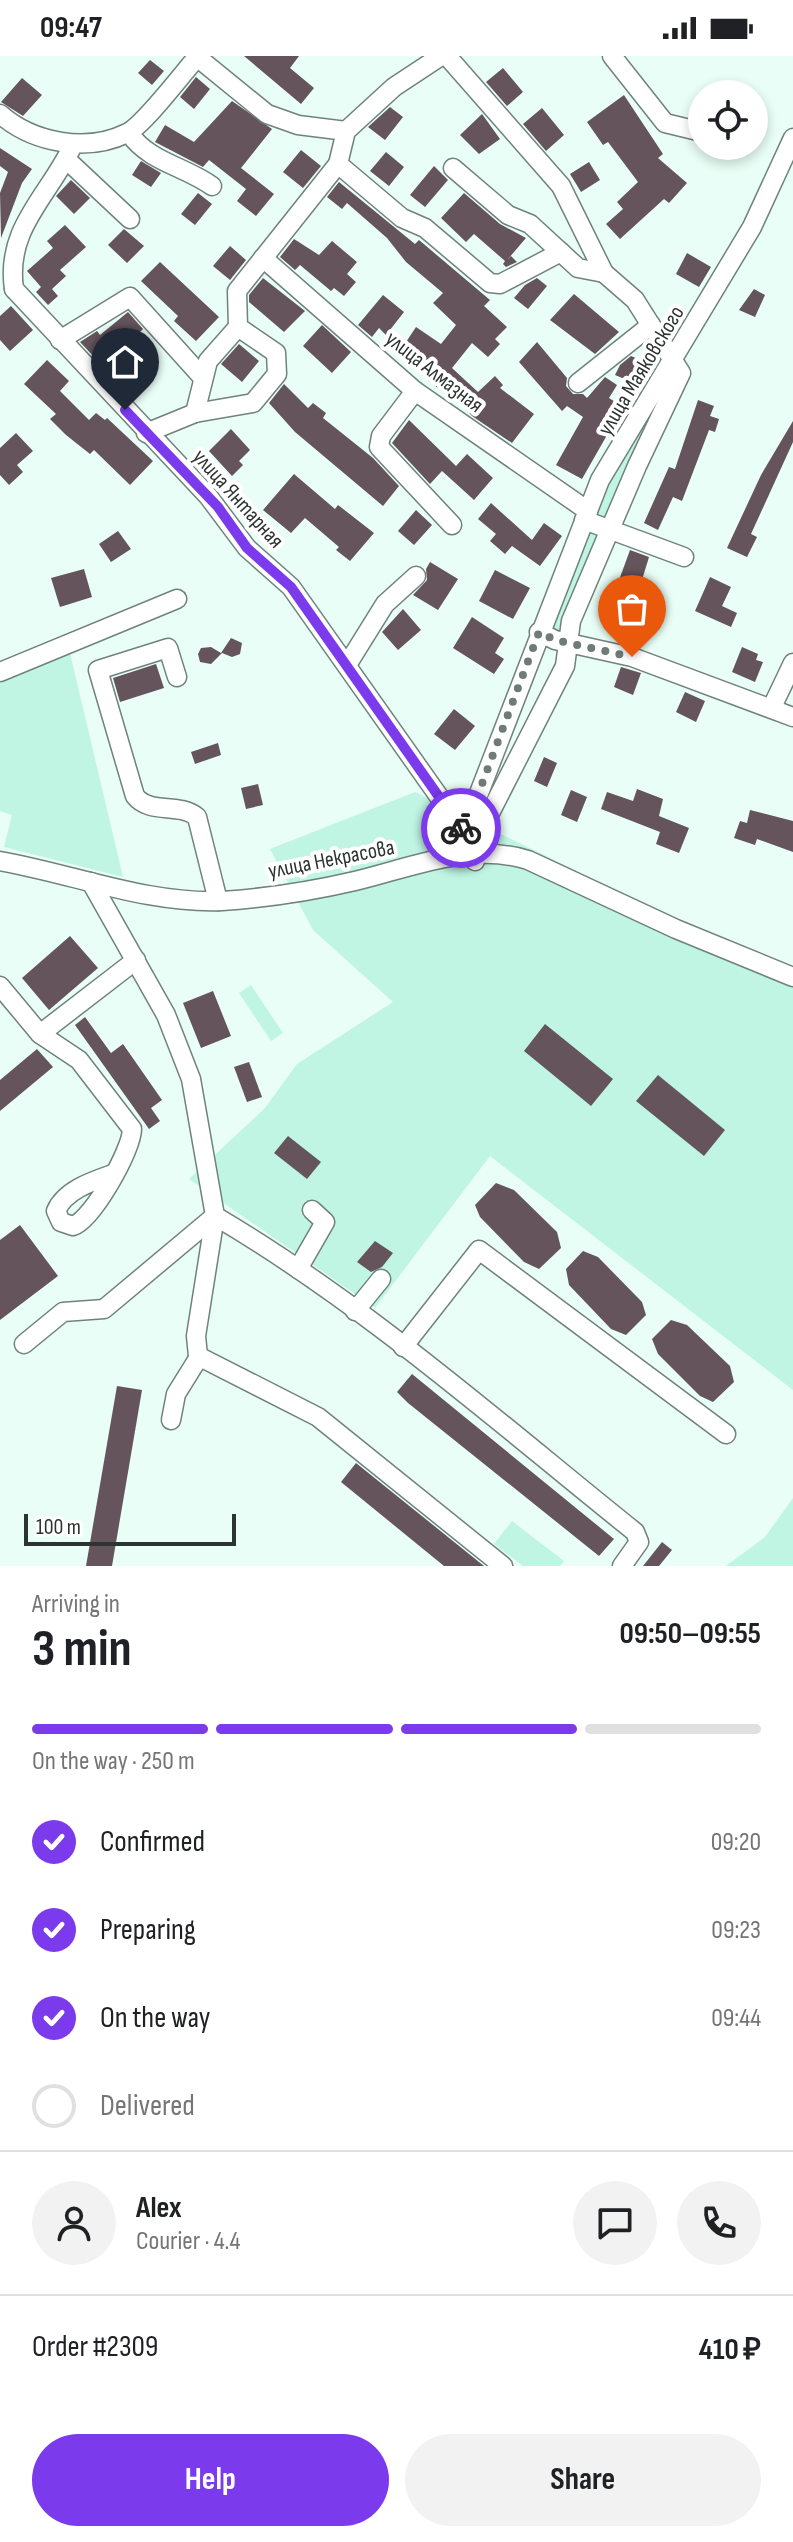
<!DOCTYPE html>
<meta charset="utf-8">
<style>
body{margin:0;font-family:"Sofia Sans Condensed",sans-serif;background:#f2f2f2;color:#202124;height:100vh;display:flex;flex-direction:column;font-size:30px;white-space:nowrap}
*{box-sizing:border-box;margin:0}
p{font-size:26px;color:#757577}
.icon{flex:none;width:44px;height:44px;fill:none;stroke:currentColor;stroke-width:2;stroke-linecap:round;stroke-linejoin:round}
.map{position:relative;height:1510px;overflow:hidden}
.details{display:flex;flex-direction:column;background:#fff;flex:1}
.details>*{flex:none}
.controls{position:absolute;left:688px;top:24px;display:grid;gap:16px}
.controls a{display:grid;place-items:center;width:80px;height:80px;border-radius:50%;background:#fff;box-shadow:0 4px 12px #0003;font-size:40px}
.scale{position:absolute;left:24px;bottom:20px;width:212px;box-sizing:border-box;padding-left:8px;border:4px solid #2c3431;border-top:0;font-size:22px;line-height:28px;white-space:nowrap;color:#2c3431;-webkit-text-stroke:6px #fff;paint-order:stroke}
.pin{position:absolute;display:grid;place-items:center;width:68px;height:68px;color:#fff;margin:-82px -34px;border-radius:50% 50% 50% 0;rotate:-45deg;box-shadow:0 0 8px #0007}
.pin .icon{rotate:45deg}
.courier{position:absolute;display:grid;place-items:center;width:80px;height:80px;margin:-40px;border:6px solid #7c3aed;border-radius:50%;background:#fff;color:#222;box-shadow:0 2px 10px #0007}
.overview em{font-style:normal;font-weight:700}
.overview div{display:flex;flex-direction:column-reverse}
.overview{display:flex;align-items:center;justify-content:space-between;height:136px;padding:0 32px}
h1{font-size:52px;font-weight:700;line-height:60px}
.bar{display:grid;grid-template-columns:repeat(4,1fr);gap:12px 8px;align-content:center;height:96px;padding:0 32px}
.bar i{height:10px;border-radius:6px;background:#e0e0e0}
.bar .selected{background:#7c3aed}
.bar p{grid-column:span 4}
.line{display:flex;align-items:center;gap:20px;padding:0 32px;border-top:2px solid #e0e0e0}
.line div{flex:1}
.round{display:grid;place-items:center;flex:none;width:84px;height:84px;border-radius:42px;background:#f2f2f2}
ol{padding:0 32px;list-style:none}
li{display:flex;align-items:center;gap:24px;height:88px}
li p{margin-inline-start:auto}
li .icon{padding:8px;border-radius:50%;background:#7c3aed;color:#fff;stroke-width:4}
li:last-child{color:#757577}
li i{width:44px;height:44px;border:4px solid #e0e0e0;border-radius:50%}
.button{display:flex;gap:16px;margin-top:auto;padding:16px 32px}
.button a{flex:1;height:92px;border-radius:48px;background:#7c3aed;color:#fff;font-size:32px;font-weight:700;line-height:92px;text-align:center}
.button a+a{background:#f2f2f2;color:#202124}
.status{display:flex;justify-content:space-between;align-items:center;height:56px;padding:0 40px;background:#fff;direction:ltr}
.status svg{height:22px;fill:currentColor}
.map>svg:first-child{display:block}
.green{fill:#c0f5e3}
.building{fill:#65545c}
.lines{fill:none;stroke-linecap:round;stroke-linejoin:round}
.minor-casing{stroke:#6f827b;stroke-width:21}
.minor{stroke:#fff;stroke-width:18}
.done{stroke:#6e7b76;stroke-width:8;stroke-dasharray:0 14.4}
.route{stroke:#7c3aed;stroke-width:10}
.labels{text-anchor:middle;stroke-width:8;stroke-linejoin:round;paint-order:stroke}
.street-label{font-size:22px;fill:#2c3431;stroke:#fff}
</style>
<div class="status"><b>09:47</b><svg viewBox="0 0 49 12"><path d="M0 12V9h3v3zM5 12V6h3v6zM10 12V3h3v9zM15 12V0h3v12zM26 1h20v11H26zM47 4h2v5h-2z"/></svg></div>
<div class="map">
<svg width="793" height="1510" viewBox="0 0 793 1510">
<rect width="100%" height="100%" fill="#e9fef6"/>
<g class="green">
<path d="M660 343 613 459 604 463 596 460 610 421Z"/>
<path d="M589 474 600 476 564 577 550 572Z"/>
<path d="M70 597 123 821 4 791 12 759 0 755V627Z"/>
<path d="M415 736 793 921V1334L490 1100 375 1252 189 1123 265 1052 297 1008 393 946 313 874 270 793Z"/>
<path d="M251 929 283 977 271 985 239 937Z"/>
<path d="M793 1442V1510H726L765 1481Z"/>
<path d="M512 1465 564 1505 560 1510H523L494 1488Z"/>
</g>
<g class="building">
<path d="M244 0H299L290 12 314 32 301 48Z"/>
<path d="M150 4 164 15 152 29 138 17Z"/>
<path d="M503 12 523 36 507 50 486 26Z"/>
<path d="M196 21 210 33 194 53 180 41Z"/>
<path d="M22 22 42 39 23 60 1 46Z"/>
<path d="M624 39 663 98 658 102 687 127 669 147 664 143 620 183 606 168 623 153 617 146 638 126 608 86 603 89 587 66Z"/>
<path d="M232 45 272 73 241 112 274 138 256 160 237 145 246 133 209 104 203 111 155 86 165 69 194 86Z"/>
<path d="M390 51 403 61 385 84 368 71Z"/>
<path d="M542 52 564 79 546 95 523 68Z"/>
<path d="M482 58 500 83 479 98 460 79Z"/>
<path d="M0 92 32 113 22 127 1 182 0 137 8 116 0 110Z"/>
<path d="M301 94 321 110 303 132 283 116Z"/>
<path d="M386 96 404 111 389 130 370 115Z"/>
<path d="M141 105 161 117 151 131 132 119Z"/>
<path d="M589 106 600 124 581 136 570 118Z"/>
<path d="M434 110 448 124 425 151 410 139Z"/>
<path d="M71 124 90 142 74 158 56 140Z"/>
<path d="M339 126 415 188 419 184 490 244 484 250 507 271 495 283 500 288 488 301 472 287 452 312 478 336 495 320 503 329 500 332 534 358 512 387 472 360 451 337 448 340 424 321 427 317 398 298 416 271 441 288 456 269 433 247 443 237 406 206 387 182 347 147 342 153 327 141Z"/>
<path d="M198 137 212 148 195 169 181 158Z"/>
<path d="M464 137 500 168 526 182 508 203 511 200 517 206 506 211 503 208 505 205 474 178 466 186 441 162Z"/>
<path d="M65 169 86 191 60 214 66 220 52 233 58 240 48 249 36 236 41 231 27 215 53 192 47 185Z"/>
<path d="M124 173 144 190 127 207 108 189Z"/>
<path d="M294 183 319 199 332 185 357 206 347 218 356 226 344 240 334 232 331 235 300 209 295 214 280 201Z"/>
<path d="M230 190 246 204 230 224 213 210Z"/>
<path d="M687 197 711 211 699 231 676 218Z"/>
<path d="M160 206 219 261 196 285 174 265 178 260 141 225Z"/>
<path d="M263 222 305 255 284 276 249 246V239Z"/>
<path d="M537 222 547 230 528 253 514 242 525 229Z"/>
<path d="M754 233 765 239 755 261 739 254Z"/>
<path d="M574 238 619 276 595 298 550 264Z"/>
<path d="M383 239 404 256 386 279 379 272 372 281 358 269Z"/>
<path d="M11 250 33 274 10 295 0 284V260Z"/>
<path d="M128 256 143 273 127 289 122 284 98 305 80 286 97 275 100 279Z"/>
<path d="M322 269 351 296 332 317 303 290Z"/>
<path d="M537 286 567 322 566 330 573 338H583L587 342 605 321 617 329 609 342 623 351 582 423 556 409 583 361 567 350 562 355 519 306Z"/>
<path d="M239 288 259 305 242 326 221 308Z"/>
<path d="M631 300 643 305 634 327 615 319 620 309Z"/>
<path d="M47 304 69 325 60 335 89 364 96 357 105 364 107 362 153 405 130 429 94 394 90 398 66 379 50 363 56 358 24 328Z"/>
<path d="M284 328 308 352 313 347 326 357 323 362 373 402 399 430 383 450 295 376 269 347Z"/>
<path d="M698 344 714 350 710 360 719 363 715 376 709 374 682 445 673 441 658 474 644 467 669 411 675 413Z"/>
<path d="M409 364 456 410 467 398 493 422 474 444 442 415 430 428 392 387Z"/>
<path d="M793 365V386L751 478 757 481 747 501 727 492 761 419Z"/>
<path d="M231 373 250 394 239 405 243 409 232 420 209 395Z"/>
<path d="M16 377 33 395 17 409 23 416 9 429 0 419V392Z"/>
<path d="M294 418 335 453 338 449 374 477 350 505 336 494 339 491 305 462 291 477 263 454Z"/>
<path d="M491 447 532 484 544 467 562 480 540 510 512 490 505 498 490 485 496 478 478 463Z"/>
<path d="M416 454 432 469 414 489 398 475Z"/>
<path d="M118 475 131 493 111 506 99 488Z"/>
<path d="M630 494 649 501 628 570 606 560Z"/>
<path d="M430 506 458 523 438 554 413 539 427 524 426 513Z"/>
<path d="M84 513 92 541 60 551 51 522Z"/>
<path d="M495 514 530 532 513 563 479 545Z"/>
<path d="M710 521 731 531 722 550 737 557 731 571 695 555Z"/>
<path d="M403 553 421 574 398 594 382 576Z"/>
<path d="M472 561 504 582 495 597 504 603 494 618 453 592Z"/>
<path d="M231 582 242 587 240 598 232 601 222 597 211 608 200 606 198 598 201 592 211 591 221 597Z"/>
<path d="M742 591 758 598 756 604 763 606 755 626 732 616Z"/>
<path d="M156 608 164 632 120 646 113 622Z"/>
<path d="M621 611 641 617 633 639 614 631Z"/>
<path d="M685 636 705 645 696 666 676 656Z"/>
<path d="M454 653 475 670 455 694 434 678Z"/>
<path d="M218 687 221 699 195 708 191 696Z"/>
<path d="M544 701 557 707 547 731 534 725Z"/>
<path d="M258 728 263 749 246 753 241 732Z"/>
<path d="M637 733 663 743 659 760 689 772 679 797 656 788 660 776 601 753 607 736 633 745Z"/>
<path d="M571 734 587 741 577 766 561 759Z"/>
<path d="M750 754 793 765V796L757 783 755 789 734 782 740 765 747 767Z"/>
<path d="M70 880 98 912 49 954 22 922Z"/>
<path d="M213 935 231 980 201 992 183 947Z"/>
<path d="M85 961 111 997 123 988 162 1044 151 1052 160 1065 149 1073 75 969Z"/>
<path d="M545 968 613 1023 591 1050 524 995Z"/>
<path d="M37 993 53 1011 0 1055V1024Z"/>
<path d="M249 1006 262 1041 247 1046 234 1011Z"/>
<path d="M658 1019 725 1074 704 1100 636 1045Z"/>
<path d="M288 1080 321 1106 307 1123 274 1097Z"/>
<path d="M496 1127 514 1134 557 1176 561 1192 539 1213 524 1206 480 1161 475 1149Z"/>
<path d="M20 1169 58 1220 0 1264V1184Z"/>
<path d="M375 1185 393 1197 382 1211 371 1216 357 1206Z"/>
<path d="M583 1195 598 1201 642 1246 646 1259 626 1279 611 1273 569 1229 566 1213Z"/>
<path d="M671 1264 687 1269 730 1310 734 1326 713 1346 700 1340 658 1298 652 1283Z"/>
<path d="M412 1318 614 1483 599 1500 408 1347 397 1336Z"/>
<path d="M117 1330 142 1334 112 1510H86Z"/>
<path d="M356 1407 484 1510H444L341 1426Z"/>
<path d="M662 1486 672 1494 659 1510H643Z"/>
</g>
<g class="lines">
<defs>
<g id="minor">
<path d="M447 0 561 130 604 217 635 244 681 317 637 410 571 565 565 610 488 761 475 805"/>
<path d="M612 0 665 67 702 76"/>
<path d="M197 1 267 58 298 69 346 75"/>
<path d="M0 58C33 87 87 97 127 77 143 70 184 16 198 0"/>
<path d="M129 77C149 106 184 110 212 130"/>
<path d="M66 103 130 163"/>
<path d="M338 108 402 162 425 172 490 227 500 228 561 196"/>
<path d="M453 112 508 159 530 168 578 212 604 217"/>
<path d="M263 202 415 335 588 455"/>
<path d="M14 233 208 440 247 492 291 531 464 776"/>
<path d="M14 233C5 172 49 140 73 89"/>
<path d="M60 284 130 241 203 322"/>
<path d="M578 327 651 269"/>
<path d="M415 335 381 380 379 391 452 469"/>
<path d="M195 357 208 305 238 271"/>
<path d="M146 377 195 357 253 347 277 318 276 297 238 271 237 235 338 108 346 75 394 31 441 0"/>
<path d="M584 464 684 501"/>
<path d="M539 576 555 584 632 601 793 661"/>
<path d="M347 609 385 548 416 520"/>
<path d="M0 616 177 543"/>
<path d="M177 621 168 592 98 614 135 740C150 759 179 746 197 761L218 845"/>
<path d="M772 651 793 607"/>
<path d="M466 797 464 776 600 424 752 171 793 82"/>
<path d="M0 805C74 818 146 848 222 845 266 842 312 835 355 825 413 811 470 786 528 804L676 873 793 921"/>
<path d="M91 826 166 959 191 1023 215 1160 196 1280 198 1300 318 1361 503 1510"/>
<path d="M0 930 40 978"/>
<path d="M113 1118C93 1125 65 1134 56 1155L61 1166 73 1170C92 1164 132 1094 132 1073L79 1004 40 978 136 904"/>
<path d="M215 1160C366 1249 499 1367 635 1476L639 1486 622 1510"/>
<path d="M298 1213 325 1166 312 1154"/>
<path d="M355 1255 381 1223"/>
<path d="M24 1288 63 1256 104 1253 215 1160"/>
<path d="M403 1291 479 1194 726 1378"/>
<path d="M171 1364 176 1338 199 1301"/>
</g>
</defs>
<use href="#minor" class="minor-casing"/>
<use href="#minor" class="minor"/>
</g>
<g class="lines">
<path class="done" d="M461 772 464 776 539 576 555 584 632 601"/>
<path class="route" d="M125 354 218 451 247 492 291 531 461 772"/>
</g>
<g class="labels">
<g class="street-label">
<text transform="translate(640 314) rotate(-59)" y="8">улица Маяковского</text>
<text transform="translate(435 315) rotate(38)" y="8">улица Алмазная</text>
<text transform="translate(239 442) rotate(48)" y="8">улица Янтарная</text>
<text transform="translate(331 802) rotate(-11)" y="8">улица Некрасова</text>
</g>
</g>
</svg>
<div class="controls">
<a><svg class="icon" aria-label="locate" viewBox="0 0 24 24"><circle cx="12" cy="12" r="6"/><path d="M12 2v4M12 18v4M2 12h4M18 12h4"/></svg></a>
</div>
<div class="scale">100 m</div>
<div class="pin" style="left:632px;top:601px;background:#ea580c"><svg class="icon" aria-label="bag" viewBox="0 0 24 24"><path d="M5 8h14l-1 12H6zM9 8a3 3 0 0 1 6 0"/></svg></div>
<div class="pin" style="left:125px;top:354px;background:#1f2937"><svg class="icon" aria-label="home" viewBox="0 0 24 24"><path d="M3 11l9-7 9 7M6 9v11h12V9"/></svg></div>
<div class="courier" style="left:461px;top:772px"><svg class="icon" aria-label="bike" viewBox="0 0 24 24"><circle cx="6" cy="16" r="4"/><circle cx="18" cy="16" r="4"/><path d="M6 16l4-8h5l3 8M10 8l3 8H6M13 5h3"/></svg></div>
</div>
<section class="details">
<div class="overview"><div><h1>3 min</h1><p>Arriving in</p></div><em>09:50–09:55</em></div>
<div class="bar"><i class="selected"></i><i class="selected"></i><i class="selected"></i><i></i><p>On the way · 250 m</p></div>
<ol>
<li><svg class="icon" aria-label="check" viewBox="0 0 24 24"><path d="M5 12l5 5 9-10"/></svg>Confirmed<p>09:20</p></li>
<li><svg class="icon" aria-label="check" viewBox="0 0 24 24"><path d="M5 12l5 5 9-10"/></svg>Preparing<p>09:23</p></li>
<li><svg class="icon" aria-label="check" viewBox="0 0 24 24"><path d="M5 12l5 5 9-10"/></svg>On the way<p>09:44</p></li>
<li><i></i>Delivered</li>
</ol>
<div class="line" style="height:144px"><a class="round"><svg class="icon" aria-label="person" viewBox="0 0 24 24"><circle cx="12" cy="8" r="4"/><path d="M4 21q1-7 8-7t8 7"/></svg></a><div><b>Alex</b><p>Courier · 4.4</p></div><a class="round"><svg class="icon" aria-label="chat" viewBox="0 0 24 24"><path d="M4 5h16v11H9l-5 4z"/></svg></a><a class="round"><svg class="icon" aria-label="phone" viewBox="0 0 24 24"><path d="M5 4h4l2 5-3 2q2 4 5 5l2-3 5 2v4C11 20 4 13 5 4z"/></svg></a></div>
<div class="line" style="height:104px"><div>Order #2309</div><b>410 ₽</b></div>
<div class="button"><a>Help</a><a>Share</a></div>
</section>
